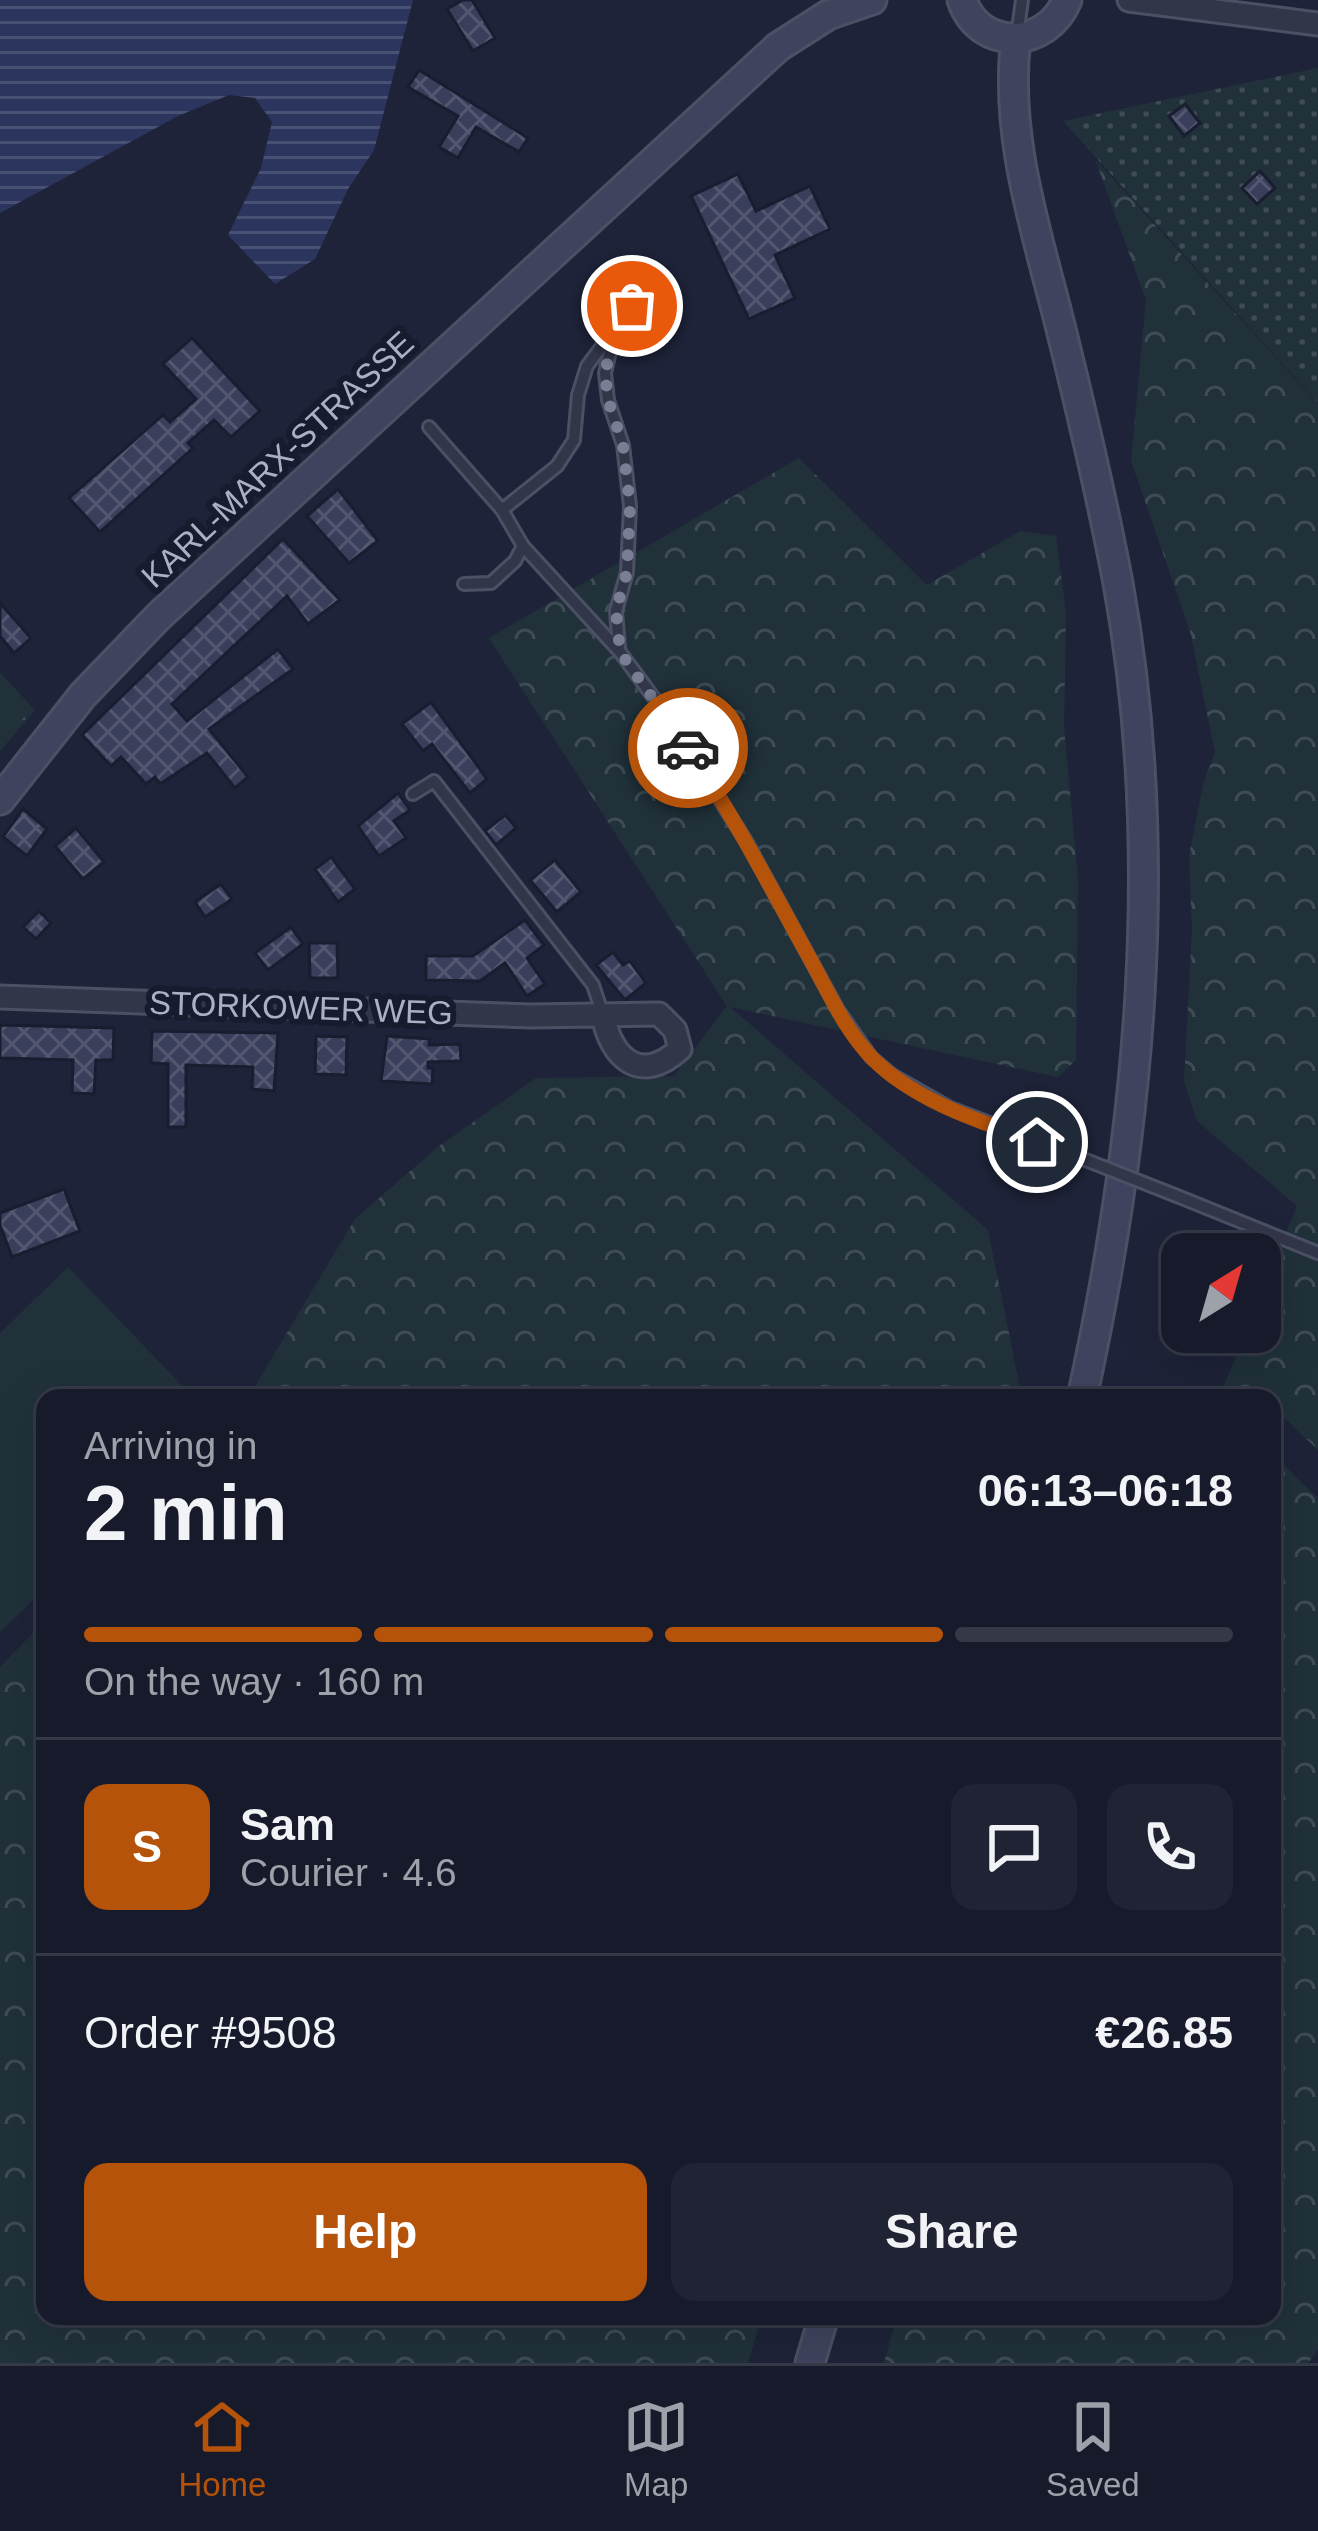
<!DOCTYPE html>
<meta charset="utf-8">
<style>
body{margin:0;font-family:Arial,sans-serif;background:#1f2333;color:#f1f3f6;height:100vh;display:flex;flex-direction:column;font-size:45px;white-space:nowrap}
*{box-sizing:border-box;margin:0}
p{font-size:39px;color:#9ea1a9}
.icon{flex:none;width:66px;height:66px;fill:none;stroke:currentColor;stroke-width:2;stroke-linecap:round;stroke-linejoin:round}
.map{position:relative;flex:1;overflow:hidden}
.details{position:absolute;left:36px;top:1389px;width:1245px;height:936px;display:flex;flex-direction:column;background:#161a2b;border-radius:24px;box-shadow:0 12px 48px #0002,0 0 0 3px #353847}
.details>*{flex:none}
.needle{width:78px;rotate:37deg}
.controls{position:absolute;left:1161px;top:1233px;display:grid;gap:24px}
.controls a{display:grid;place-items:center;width:120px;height:120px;border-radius:24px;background:#161a2b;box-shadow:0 12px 48px #0002,0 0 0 3px #353847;font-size:60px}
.pin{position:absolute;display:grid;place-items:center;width:102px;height:102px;color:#fff;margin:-51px;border:6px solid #fff;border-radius:50%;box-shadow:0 3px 12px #0007}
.courier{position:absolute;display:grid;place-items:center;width:120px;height:120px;margin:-60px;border:9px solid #b45309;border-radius:50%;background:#fff;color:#222;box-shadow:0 3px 15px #0007}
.summary em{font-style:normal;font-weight:700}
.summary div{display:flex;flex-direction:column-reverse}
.summary{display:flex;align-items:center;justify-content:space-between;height:204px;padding:0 48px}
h1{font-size:78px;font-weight:700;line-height:90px}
.bar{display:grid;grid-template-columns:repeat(4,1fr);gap:18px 12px;align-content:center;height:144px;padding:0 48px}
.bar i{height:15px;border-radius:9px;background:#353847}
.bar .current{background:#b45309}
.bar p{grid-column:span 4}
.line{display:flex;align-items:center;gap:30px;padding:0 48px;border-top:3px solid #353847}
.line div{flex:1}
.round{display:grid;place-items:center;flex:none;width:126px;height:126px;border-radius:24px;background:#1f2333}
.action{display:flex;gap:24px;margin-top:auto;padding:24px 48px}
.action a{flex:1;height:138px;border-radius:24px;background:#b45309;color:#fff;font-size:48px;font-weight:700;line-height:138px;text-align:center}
.action a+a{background:#1f2333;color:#f1f3f6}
.tab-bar{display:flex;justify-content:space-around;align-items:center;height:168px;border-top:3px solid #353847;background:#161a2b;font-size:33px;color:#9ea1a9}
.tab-bar a{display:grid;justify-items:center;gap:6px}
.tab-bar .current{color:#b45309}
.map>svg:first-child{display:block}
.forest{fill:url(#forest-crowns)}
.garden{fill:url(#garden-dots)}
.pitch{fill:#20313a}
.water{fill:url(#water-rules)}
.building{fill:url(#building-cross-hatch);stroke:#191d30;stroke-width:3}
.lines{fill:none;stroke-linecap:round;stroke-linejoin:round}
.lane-casing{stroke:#4c5064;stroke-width:16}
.street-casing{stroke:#4c5064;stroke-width:27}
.secondary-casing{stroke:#4c5064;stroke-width:33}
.lane{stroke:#323649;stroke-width:10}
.street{stroke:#323649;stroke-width:21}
.secondary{stroke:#3f435d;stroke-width:27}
.lane-bridge-casing{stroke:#4c5064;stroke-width:16;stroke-linecap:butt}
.lane-bridge{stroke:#323649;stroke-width:10}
.done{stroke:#7a7e95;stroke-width:12;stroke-dasharray:0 21.6}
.route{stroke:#b45309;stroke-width:15}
.labels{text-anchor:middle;stroke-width:12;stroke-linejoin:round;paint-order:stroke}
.street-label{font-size:33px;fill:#acafc6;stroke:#171b2e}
</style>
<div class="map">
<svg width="1318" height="2363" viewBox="0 0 1318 2363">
<defs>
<pattern id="forest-crowns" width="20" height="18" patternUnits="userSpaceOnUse" patternTransform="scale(3)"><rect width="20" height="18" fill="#20313a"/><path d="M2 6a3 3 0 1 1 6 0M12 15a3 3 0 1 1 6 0" fill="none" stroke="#3e4c55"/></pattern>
<pattern id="garden-dots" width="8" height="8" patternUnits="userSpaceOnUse" patternTransform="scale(3)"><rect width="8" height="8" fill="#20313a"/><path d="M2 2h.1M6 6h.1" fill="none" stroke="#3e4c55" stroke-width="1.8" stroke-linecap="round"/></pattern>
<pattern id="water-rules" width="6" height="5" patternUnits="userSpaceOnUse" patternTransform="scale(3)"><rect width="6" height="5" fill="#2c355e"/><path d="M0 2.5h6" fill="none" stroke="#485074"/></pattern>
<pattern id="building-cross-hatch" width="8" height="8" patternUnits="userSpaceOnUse" patternTransform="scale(3)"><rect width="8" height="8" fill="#393e5a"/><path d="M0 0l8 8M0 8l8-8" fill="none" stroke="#535770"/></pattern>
</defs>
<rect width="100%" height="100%" fill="#1e2339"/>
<g class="forest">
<path d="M1095 159 1318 404V1450L1272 1406V1398H1219L1246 1332H1260V1297L1297 1206 1197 1121 1184 1081 1192 930 1189 856 1203 785 1215 752 1190 631 1131 461 1146 300Z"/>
<path d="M799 458 927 585 1020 531 1056 536 1066 613 1064 727 1078 879 1076 1060 1058 1077 730 1007 988 1230 1022 1398H248L355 1219 439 1146 536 1078 674 1076 727 1006 489 638Z"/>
<path d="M0 673 35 710 0 751Z"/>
<path d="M1272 1454 1318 1498V2350L1308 2363H884L897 2316H1272Z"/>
<path d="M45 1621V2316H762L748 2363H0V1667Z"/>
</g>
<path class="garden" d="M1318 68V403L1063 121Z"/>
<g class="pitch">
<path d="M0 685 29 712 0 743Z"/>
<path d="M68 1267 194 1398H45V1589L0 1632V1333Z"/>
</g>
<path class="water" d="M0 0H413L374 150 348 189 315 259 275 284 228 235 261 168 272 122 255 98 229 95 178 116 0 213Z"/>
<g class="building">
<path d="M463 0H472L495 38 473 51 447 9Z"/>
<path d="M419 70 528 138 519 152 476 127 458 158 439 147 458 116 408 87Z"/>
<path d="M1185 104 1200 123 1184 136 1169 116Z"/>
<path d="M1260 171 1275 188 1257 204 1242 188Z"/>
<path d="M738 174 756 211 810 186 830 229 775 255 795 298 749 319 691 196Z"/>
<path d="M192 338 260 411 231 437 214 420 188 443 193 448 100 532 69 498 163 415 170 422 196 399 163 364Z"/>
<path d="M338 489 378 541 349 563 307 516Z"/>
<path d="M283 539 340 600 308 624 287 596 172 704 187 721 278 649 293 669 209 729 248 777 235 788 207 753 160 784 155 777 146 784 121 757 111 766 82 735Z"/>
<path d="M0 603 31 638 14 653 0 636Z"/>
<path d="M431 702 487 779 470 793 432 744 423 751 402 724Z"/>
<path d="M398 793 410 810 394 821 406 838 379 856 358 826Z"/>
<path d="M23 809 47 829 27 856 3 837Z"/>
<path d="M505 815 516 828 496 845 485 831Z"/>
<path d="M76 828 104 862 83 879 55 846Z"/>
<path d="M331 857 355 889 338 902 315 869Z"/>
<path d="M555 860 581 892 557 912 530 880Z"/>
<path d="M221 884 232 899 205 917 195 902Z"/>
<path d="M39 911 51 923 36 939 23 927Z"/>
<path d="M525 920 544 945 527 958 545 984 527 996 505 963 480 981 426 980V956H473Z"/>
<path d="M291 927 303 944 268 970 255 953Z"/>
<path d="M309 943H337L338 978H310Z"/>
<path d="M613 952 623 965 630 961 646 983 625 1000 596 965Z"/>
<path d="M0 1025 114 1028 113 1060H96L94 1094 72 1093 73 1060 0 1058Z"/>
<path d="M152 1031 278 1033 274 1091 252 1089 253 1067 186 1065V1127H168V1064L151 1063Z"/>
<path d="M316 1036 347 1037 346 1075 315 1074Z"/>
<path d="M387 1036 430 1039 429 1045 460 1044 461 1061 428 1062V1068H433L432 1084 381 1081Z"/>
<path d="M64 1189 80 1231 12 1257 0 1225V1213Z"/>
</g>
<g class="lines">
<defs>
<g id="lane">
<path d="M1017 36 1022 0"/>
<path d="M616 326 605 373 608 400 623 445 630 506 627 572 616 611 619 648"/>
<path d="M429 427 502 510 523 546 620 652 665 713 746 841 838 1010 871 1057 892 1075 950 1108 1068 1153"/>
<path d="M502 510 557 466 574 440 578 395 587 366 632 306"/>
<path d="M464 584 491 583 515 561 523 546"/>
<path d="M413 794 434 781 593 985 603 1015"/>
<path d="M1177 1196 1318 1253"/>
</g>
<g id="street">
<path d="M1129 0 1318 24"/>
<path d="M0 997 531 1016 659 1014 675 1030 680 1049C641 1085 611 1059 603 1015"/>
</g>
<g id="secondary">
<path d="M962 0C980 52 1047 49 1067 0"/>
<path d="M1016 39C1004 132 1035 227 1058 317 1080 405 1101 493 1118 583 1167 853 1140 1132 1082 1398"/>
<path d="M0 800 83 695 159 616 778 47 828 15 872 0"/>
<path d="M810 2363 824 2316"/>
</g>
</defs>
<use href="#lane" class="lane-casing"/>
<use href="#street" class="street-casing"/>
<use href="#secondary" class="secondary-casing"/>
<use href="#lane" class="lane"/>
<use href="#street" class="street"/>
<use href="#secondary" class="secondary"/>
<defs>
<path id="lane-bridge" d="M1068 1153 1177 1196"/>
</defs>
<use href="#lane-bridge" class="lane-bridge-casing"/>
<use href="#lane-bridge" class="lane-bridge"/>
</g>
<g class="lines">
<path class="done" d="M632 306 616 326 605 373 608 400 623 445 630 506 627 572 616 610 620 652 688 748"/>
<path class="route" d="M688 748C733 815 770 886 809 957 828 991 845 1031 873 1059 916 1102 982 1122 1037 1142"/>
</g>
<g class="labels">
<g class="street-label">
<text transform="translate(277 459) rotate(-43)" y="12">KARL-MARX-STRASSE</text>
<text transform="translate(301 1007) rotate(2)" y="12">STORKOWER WEG</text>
</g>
</g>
</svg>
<div class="controls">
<a><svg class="needle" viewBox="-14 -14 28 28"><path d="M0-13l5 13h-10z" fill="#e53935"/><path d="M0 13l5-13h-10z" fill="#9ea1a9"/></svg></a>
</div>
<div class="pin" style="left:632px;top:306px;background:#ea580c"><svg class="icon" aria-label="bag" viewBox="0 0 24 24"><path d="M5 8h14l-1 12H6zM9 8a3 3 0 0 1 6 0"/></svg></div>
<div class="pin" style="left:1037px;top:1142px;background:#1f2937"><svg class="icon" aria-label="home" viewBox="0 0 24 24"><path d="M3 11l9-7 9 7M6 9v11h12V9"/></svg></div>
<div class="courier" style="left:688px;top:748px"><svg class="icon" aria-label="car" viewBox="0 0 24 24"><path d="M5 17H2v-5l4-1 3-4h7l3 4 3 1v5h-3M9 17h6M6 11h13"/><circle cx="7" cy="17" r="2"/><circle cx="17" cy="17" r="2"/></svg></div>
<section class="details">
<div class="summary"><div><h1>2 min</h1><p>Arriving in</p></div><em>06:13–06:18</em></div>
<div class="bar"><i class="current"></i><i class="current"></i><i class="current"></i><i></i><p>On the way · 160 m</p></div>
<div class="line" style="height:216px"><b class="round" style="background:#b45309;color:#fff">S</b><div><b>Sam</b><p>Courier · 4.6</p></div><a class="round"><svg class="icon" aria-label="chat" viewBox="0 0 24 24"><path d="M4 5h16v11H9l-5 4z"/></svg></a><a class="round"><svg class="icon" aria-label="phone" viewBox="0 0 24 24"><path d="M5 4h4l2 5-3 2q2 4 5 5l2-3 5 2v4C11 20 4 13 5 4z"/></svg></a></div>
<div class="line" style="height:156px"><div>Order #9508</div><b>€26.85</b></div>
<div class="action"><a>Help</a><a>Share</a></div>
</section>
</div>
<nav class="tab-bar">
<a class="current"><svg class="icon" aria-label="home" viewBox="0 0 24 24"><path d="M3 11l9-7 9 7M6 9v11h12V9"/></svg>Home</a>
<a><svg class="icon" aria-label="map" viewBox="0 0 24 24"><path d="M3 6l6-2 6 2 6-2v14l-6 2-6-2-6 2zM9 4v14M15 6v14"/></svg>Map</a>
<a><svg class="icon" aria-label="saved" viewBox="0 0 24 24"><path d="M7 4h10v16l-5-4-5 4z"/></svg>Saved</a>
</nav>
